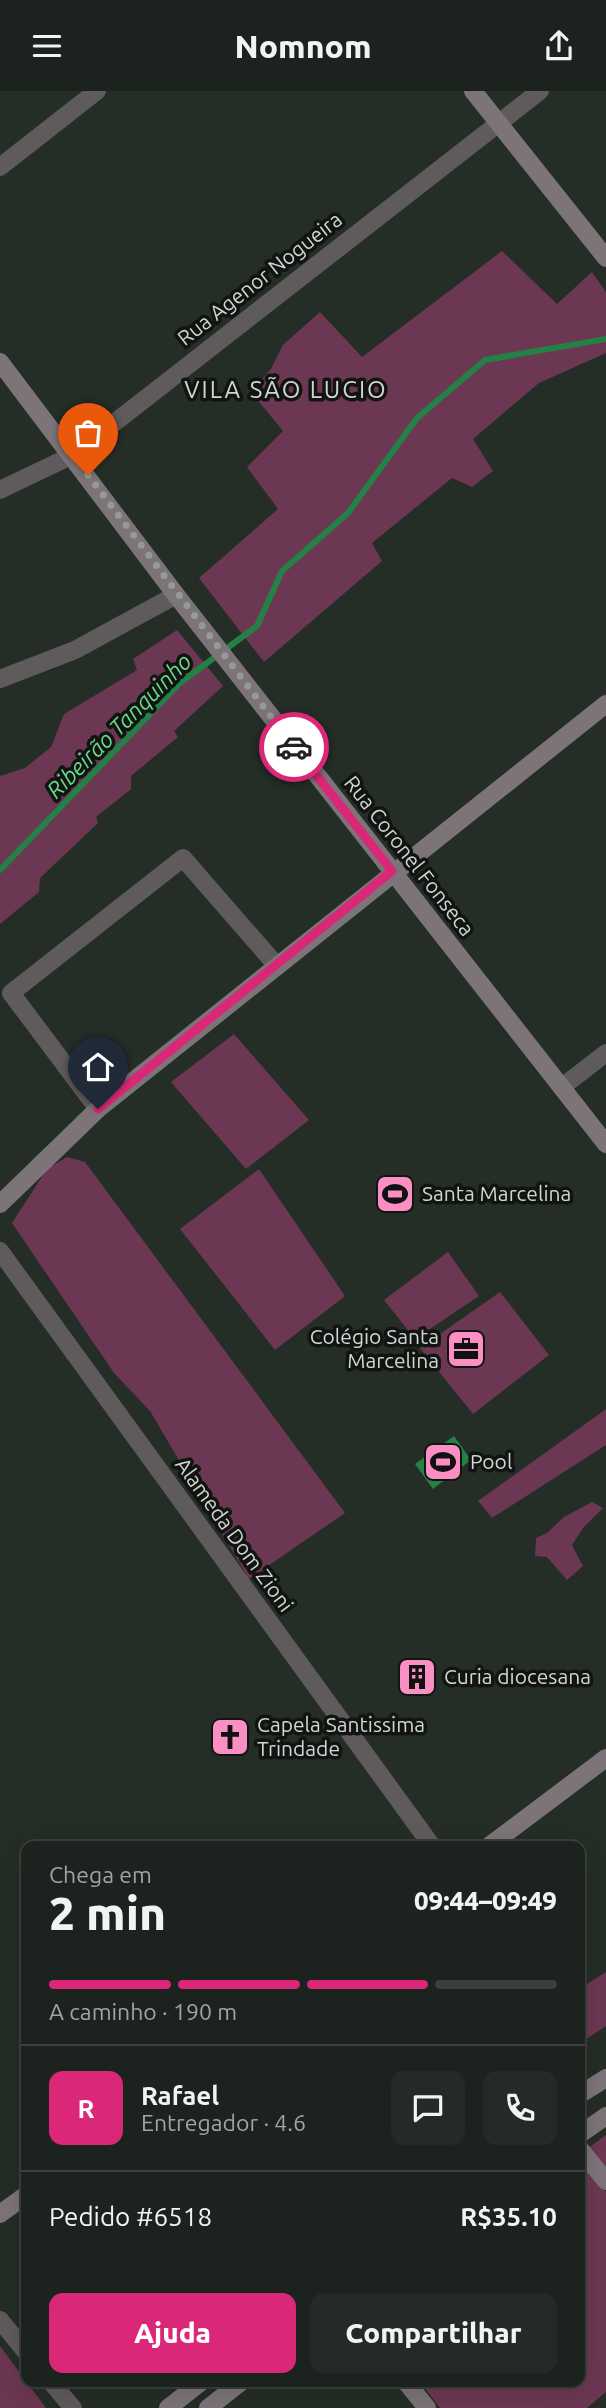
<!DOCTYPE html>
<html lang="pt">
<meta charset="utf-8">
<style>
body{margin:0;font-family:Ubuntu,sans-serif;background:#252a26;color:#f1f3f6;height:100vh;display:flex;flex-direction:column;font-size:26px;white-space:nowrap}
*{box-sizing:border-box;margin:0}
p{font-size:23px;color:#a0a4a4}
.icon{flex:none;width:38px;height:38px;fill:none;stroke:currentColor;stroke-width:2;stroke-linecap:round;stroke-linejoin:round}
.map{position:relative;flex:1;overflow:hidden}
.sheet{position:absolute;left:21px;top:1750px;width:564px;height:546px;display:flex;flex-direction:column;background:#1c221d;border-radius:14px;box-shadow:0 7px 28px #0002,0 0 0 2px #3a3f3b}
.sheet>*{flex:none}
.pin{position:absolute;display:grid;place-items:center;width:60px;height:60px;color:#fff;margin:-72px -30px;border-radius:50% 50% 50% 0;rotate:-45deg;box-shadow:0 0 7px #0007}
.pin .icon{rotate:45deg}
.courier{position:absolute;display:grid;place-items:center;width:70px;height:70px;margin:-35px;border:5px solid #db2777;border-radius:50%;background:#fff;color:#222;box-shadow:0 2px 9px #0007}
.overview em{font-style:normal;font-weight:800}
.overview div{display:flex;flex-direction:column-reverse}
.overview{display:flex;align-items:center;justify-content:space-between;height:119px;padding:0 28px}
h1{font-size:46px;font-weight:800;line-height:52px}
.bar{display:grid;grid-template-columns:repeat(4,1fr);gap:10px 7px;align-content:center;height:84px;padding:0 28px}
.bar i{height:9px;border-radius:5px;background:#3a3f3b}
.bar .active{background:#db2777}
.bar p{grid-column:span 4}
.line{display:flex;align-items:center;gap:18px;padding:0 28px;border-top:2px solid #3a3f3b}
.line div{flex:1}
.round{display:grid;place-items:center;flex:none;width:74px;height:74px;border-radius:14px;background:#252a26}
.action{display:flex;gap:14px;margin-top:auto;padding:14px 28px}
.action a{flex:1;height:80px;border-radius:14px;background:#db2777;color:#fff;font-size:28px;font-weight:800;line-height:80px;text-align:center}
.action a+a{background:#252a26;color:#f1f3f6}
header{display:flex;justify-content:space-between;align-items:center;height:91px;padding:0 28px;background:#1c221d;font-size:32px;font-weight:800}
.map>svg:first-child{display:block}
.green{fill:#6c3752}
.water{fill:#238146}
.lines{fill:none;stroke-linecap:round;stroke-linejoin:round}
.stream{stroke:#238146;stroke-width:6}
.street{stroke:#5f5a5c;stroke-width:18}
.secondary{stroke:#7c7478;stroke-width:18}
.done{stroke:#949b96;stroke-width:7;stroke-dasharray:0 12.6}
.route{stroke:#db2777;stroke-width:9}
.labels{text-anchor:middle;stroke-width:7;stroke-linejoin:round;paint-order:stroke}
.street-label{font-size:21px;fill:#d0d6d1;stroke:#111411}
.poi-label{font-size:21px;fill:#d0d6d1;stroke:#111411;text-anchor:start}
.water-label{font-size:23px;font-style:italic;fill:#67db8b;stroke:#111411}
.quarter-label{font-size:24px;letter-spacing:2px;fill:#d0d6d1;stroke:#111411}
</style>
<header><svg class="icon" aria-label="menu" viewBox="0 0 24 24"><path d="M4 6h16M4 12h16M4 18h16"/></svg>Nomnom<svg class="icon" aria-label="share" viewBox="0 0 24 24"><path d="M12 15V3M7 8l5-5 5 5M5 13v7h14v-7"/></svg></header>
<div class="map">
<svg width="606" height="2317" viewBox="0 0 606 2317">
<rect width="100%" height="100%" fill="#252d27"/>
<g class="green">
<path d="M502 160 557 213 592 181 606 201V262L539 292 473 348 493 380 472 396 452 387 372 452 382 470 264 571 199 487 278 418 247 376 283 340 251 301 271 278 283 254 320 221 362 266Z"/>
<path d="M177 539 223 595 174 640 178 646 131 685V698L96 726 98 732 40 787 39 801 0 833V685L25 677 51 656 64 623 137 579 133 568Z"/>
<path d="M234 943 309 1029 246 1078 171 991Z"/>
<path d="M67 1066 85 1071 345 1422 249 1488 150 1320 114 1282 12 1132 47 1078Z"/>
<path d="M259 1078 345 1205 275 1259 180 1138Z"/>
<path d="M448 1161 479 1205 415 1248 384 1209Z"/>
<path d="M500 1201 549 1264 473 1323 420 1257Z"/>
<path d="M606 1318V1354L492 1427 478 1410Z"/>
<path d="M592 1411 603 1417 583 1437 572 1454 583 1475 567 1489 547 1466 535 1465 536 1447 547 1442 564 1426Z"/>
<path d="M606 1881V1935L579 1953V1898Z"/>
<path d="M606 2044V2078L588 2057Z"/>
<path d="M586 2076 606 2101V2301L587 2317H440L420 2291H579V2081Z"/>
<path d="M0 2255 46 2317H0Z"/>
</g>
<path class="water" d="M454 1345 471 1369 433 1398 415 1373Z"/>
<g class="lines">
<path class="stream" d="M0 779 180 592 257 535 282 480 348 422 417 327 485 269 606 248"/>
<g class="street">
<path d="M0 76 97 0"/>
<path d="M0 399 73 364 540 0"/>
<path d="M0 588 75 559 176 504"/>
<path d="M562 996 606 962"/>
<path d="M98 1018 11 902 183 767 277 875"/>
<path d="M0 1160 432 1755"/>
<path d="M0 2229 26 2261"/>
<path d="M51 2291 73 2317"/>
</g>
<g class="secondary">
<path d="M473 0 606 167"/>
<path d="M0 271 176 504 606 1053"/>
<path d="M0 1113 98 1018 606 613"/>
<path d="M489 1755 606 1667"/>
<path d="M579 2004 606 1987"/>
<path d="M579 2044 606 2025"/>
<path d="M579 2057 606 2090"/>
<path d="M0 2123 26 2104"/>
<path d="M406 2291 427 2317"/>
<path d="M168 2317 201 2291"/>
<path d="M208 2317 241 2291"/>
</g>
</g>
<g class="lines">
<path class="done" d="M88 384 294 656"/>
<path class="route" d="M98 1018 392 780 294 656"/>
</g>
<defs>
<symbol id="stadium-square" viewBox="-11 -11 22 22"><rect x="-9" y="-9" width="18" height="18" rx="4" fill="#fb8fc4" stroke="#111411"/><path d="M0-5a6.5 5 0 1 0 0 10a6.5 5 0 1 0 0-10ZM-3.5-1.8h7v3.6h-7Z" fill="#111"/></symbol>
<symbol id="office-square" viewBox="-11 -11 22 22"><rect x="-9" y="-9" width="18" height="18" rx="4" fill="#fb8fc4" stroke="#111411"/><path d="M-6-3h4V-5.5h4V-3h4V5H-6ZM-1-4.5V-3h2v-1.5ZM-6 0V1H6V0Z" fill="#111"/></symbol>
<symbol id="building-square" viewBox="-11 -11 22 22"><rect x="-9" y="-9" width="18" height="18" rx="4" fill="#fb8fc4" stroke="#111411"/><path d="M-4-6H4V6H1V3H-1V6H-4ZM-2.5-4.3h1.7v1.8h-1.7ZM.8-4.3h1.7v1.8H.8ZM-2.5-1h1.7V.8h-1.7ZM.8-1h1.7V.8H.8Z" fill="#111"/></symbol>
<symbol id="church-square" viewBox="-11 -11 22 22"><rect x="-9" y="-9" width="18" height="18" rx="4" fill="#fb8fc4" stroke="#111411"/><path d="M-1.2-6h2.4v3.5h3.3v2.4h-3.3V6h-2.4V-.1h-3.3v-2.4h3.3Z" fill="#111"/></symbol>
</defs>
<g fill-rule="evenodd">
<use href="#stadium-square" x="373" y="1081" width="44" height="44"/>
<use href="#office-square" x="444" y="1236" width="44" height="44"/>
<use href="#stadium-square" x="421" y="1349" width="44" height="44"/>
<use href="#building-square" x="395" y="1564" width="44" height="44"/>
<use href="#church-square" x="208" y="1624" width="44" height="44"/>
</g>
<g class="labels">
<g class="street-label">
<text transform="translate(260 188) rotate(-38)" y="7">Rua Agenor Nogueira</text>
<text transform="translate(409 765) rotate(52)" y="7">Rua Coronel Fonseca</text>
<text transform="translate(234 1444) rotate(54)" y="7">Alameda Dom Zioni</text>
</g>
<g class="poi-label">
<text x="422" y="1110">Santa Marcelina</text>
<text x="439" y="1253" text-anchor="end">Colégio Santa<tspan x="439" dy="24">Marcelina</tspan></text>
<text x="470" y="1378">Pool</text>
<text x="444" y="1593">Curia diocesana</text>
<text x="257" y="1641">Capela Santissima<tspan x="257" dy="24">Trindade</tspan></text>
</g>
<g class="water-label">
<text transform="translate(119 635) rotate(-45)" y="8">Ribeirão Tanquinho</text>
</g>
<g class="quarter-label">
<text x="286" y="307">VILA SÃO LUCIO</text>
</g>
</g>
</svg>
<div class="pin" style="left:88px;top:384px;background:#ea580c"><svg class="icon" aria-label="bag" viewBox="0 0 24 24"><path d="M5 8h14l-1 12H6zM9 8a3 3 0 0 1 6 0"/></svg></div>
<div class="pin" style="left:98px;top:1018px;background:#1f2937"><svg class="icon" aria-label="home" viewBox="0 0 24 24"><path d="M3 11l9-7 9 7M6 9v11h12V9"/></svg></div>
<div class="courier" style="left:294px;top:656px"><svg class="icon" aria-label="car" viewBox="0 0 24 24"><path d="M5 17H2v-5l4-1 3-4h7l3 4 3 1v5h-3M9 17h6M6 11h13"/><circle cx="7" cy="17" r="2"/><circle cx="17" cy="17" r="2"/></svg></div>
<section class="sheet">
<div class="overview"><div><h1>2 min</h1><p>Chega em</p></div><em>09:44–09:49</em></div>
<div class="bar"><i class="active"></i><i class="active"></i><i class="active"></i><i></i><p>A caminho · 190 m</p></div>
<div class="line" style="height:126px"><b class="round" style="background:#db2777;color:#fff">R</b><div><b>Rafael</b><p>Entregador · 4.6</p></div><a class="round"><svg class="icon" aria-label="chat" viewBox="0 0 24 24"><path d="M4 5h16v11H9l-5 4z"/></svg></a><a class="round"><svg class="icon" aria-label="phone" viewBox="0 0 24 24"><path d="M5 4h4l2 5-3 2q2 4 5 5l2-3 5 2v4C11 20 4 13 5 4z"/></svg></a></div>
<div class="line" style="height:91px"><div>Pedido #6518</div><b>R$35.10</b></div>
<div class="action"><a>Ajuda</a><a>Compartilhar</a></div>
</section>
</div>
